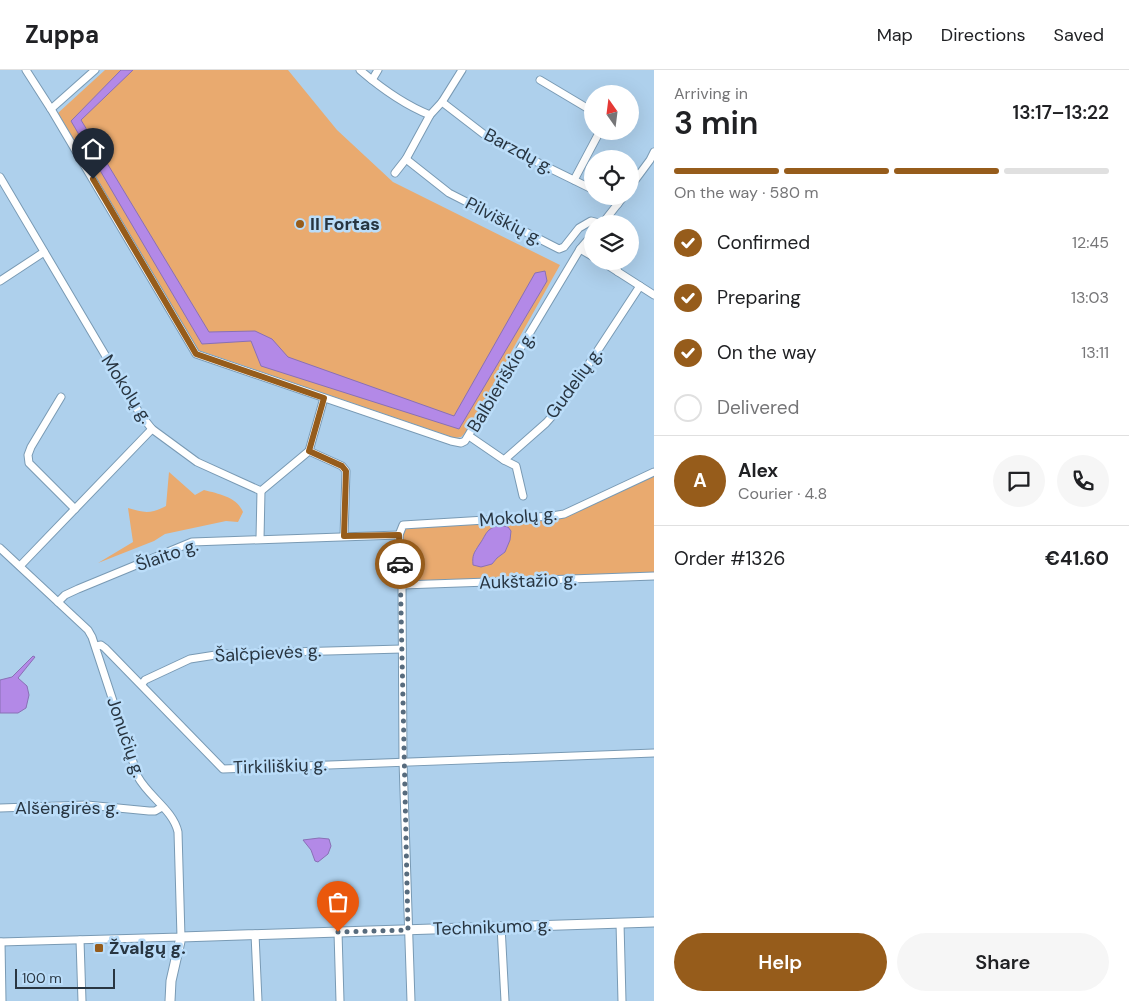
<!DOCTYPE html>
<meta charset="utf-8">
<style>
body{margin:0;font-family:"DM Sans",sans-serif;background:#f6f6f6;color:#202124;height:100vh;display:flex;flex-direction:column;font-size:19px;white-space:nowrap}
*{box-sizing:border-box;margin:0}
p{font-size:16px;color:#757577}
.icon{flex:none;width:28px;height:28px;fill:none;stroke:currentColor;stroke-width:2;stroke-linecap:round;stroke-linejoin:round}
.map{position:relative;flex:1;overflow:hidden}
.drawer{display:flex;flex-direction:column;background:#fff;width:475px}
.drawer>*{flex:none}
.needle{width:32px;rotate:346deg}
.fabs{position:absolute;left:584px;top:15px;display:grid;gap:10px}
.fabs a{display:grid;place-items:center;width:55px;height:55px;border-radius:50%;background:#fff;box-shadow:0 5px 20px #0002;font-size:25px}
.scale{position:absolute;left:15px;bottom:12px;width:100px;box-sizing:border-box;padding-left:5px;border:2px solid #283541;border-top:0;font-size:14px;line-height:18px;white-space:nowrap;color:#283541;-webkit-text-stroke:4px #bbddf9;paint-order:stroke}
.pin{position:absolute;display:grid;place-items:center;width:42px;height:42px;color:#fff;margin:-51px -21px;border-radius:50% 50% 50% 0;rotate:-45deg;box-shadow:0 0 5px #0007}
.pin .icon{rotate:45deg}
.courier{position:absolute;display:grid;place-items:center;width:50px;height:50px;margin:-25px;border:4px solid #965c1b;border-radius:50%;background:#fff;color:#222;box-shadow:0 1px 6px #0007}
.headline em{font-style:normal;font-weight:600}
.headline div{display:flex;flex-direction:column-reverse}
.headline{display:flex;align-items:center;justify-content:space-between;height:85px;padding:0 20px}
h1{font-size:32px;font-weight:600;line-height:38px}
.bar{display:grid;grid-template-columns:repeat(4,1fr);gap:8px 5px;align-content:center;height:60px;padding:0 20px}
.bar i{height:6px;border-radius:4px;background:#e0e0e0}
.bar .selected{background:#965c1b}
.bar p{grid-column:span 4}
.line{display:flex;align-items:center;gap:12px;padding:0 20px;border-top:1px solid #e0e0e0}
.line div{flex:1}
.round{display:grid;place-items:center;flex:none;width:52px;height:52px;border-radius:26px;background:#f6f6f6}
ol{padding:0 20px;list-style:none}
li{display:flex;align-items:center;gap:15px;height:55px}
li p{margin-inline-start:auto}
li .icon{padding:5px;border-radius:50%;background:#965c1b;color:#fff;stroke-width:4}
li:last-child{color:#757577}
li i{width:28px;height:28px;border:2px solid #e0e0e0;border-radius:50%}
.button{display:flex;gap:10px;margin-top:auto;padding:10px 20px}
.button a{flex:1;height:58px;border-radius:30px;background:#965c1b;color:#fff;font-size:20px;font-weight:600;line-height:58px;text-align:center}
.button a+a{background:#f6f6f6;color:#202124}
header{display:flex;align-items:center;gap:30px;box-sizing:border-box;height:70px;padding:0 25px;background:#fff;border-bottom:1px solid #e0e0e0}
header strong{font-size:24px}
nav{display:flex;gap:28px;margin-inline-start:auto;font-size:18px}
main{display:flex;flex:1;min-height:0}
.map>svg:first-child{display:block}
.green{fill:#e9aa6f;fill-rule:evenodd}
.water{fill:#b389e7;stroke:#8970b5}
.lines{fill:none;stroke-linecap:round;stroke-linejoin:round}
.minor-casing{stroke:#799ab4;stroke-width:9}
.tertiary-casing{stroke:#799ab4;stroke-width:11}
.minor{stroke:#fff;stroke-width:7}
.tertiary{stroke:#fff;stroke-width:9}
.done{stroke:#576b7d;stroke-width:5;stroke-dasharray:0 9}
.route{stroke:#965c1b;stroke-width:6}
.poi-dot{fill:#965c1b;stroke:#bbddf9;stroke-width:2}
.labels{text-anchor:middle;stroke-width:5;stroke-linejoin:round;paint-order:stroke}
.street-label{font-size:18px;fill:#283541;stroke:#bbddf9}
.poi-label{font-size:18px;font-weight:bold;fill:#283541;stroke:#bbddf9;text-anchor:start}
</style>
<header>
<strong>Zuppa</strong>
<nav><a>Map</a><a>Directions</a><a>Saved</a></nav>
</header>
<main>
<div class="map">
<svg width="654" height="931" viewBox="0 0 654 931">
<rect width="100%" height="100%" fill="#aed0ec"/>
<g class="green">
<path d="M105 0H288L337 60 393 112 560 195 467 361 461 367 455 368 198 280 58 43Z"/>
<path d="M169 402 195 425 204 420C219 424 237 427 243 442L238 452 226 451 165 464 154 471 98 493 133 472 128 438C144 443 151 444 166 436Z"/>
<path d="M654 406V504L411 511 406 510 403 506 401 464 404 459 413 456 556 450ZM500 455 508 457 511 461 505 482 497 488 492 494 475 480Z"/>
</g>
<g class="water">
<path d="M121 0H133L81 50 209 262 255 261 272 269 288 287 454 346 535 203 545 201 547 211 459 359 261 296 251 271 202 274 71 51Z"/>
<path d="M500 455 508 457 511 461 510 470 505 482 497 488 492 494 481 497 473 495C472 485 474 483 479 475 487 464 485 459 500 455Z"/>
<path d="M33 586 35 587 18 608 27 616 29 625 26 638 18 643H0V610L12 607Z"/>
<path d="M319 768 329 769 331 776 328 784 318 792 315 791 311 780 303 770Z"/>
</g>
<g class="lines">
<defs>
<g id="minor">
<path d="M26 0 51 39 196 284 451 371 461 373 465 371 580 179 592 165"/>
<path d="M360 0C381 18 405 35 430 45"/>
<path d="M372 10 378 0"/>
<path d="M540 10 592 41"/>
<path d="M442 32 490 69 592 119"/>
<path d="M51 39 95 0"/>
<path d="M406 89 449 123 559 179 564 177 579 158 591 151 603 154"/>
<path d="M395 103 406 89 430 45 442 32 462 0"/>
<path d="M0 107 140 344 152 359 197 392 261 421 309 381 342 396 346 401 344 466"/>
<path d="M574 110 600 61"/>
<path d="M630 117 650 90 654 82"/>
<path d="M605 126 618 134"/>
<path d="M602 154 624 126"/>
<path d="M580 179 592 186"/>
<path d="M601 191 654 225"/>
<path d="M614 191 618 202"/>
<path d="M0 211 44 182"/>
<path d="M61 327 31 377 28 385 29 393 75 439"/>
<path d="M469 366 504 390 546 353 562 335 640 216"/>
<path d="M309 381 324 328"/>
<path d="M504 390 516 396 523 426"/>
<path d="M260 469 261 421"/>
<path d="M0 478 88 560 92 567 138 707C149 727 173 740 178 762L181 867 0 872"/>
<path d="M20 496 152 359"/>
<path d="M402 515 654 506"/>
<path d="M58 532 65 525 78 519 192 472 399 465"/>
<path d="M96 576 101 575 105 578 223 699 654 683"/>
<path d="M142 614 145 610 190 589 222 584 402 579"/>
<path d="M0 738 87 735 149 741H155L162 737"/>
<path d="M620 853 622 931"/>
<path d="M501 856 505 931"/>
<path d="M338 862 340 931"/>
<path d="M255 864 258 931"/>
<path d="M80 870 82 931"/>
<path d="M1 872 2 931"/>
<path d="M411 931 403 691 402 515 399 465 403 455 552 446 564 444 654 402"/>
</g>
<path id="tertiary" d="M170 931 171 911 181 867 654 852"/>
</defs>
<use href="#minor" class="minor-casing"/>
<use href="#tertiary" class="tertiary-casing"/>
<use href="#minor" class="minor"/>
<use href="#tertiary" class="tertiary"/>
</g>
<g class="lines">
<path class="done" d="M338 862 408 860 400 494"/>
<path class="route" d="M93 109 196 284 324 328 309 381 342 396 346 401 344 466 399 465 400 494"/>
</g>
<g class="poi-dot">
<circle cx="300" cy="154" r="5"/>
<rect x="94" y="873" width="10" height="10" rx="2.5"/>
</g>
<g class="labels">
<g class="street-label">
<text transform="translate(519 81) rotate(28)" y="6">Barzdų g.</text>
<text transform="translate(504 151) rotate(27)" y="6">Pilviškių g.</text>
<text transform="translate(501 312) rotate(-59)" y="6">Balbieriškio g.</text>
<text transform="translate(574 313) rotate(-54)" y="6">Gudelių g.</text>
<text transform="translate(127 319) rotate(57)" y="6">Mokolų g.</text>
<text transform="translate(518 447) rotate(-5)" y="6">Mokolų g.</text>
<text transform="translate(167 485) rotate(-19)" y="6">Šlaito g.</text>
<text transform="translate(528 511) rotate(-2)" y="6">Aukštažio g.</text>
<text transform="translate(268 583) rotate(-3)" y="6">Šalčpievės g.</text>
<text transform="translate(126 667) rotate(71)" y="6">Jonučių g.</text>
<text transform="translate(280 696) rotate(-2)" y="6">Tirkiliškių g.</text>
<text x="67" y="744">Alšėngirės g.</text>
<text transform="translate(492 857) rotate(-2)" y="6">Technikumo g.</text>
</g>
<g class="poi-label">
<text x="310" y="160">II Fortas</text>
<text x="109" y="884">Žvalgų g.</text>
</g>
</g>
</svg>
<div class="fabs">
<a><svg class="needle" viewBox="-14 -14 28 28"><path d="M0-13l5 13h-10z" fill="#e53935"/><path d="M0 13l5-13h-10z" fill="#757577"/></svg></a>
<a><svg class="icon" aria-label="locate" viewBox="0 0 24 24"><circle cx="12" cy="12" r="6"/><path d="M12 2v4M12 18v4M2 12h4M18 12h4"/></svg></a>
<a><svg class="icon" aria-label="layers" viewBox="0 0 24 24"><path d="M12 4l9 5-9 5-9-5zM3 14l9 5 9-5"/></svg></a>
</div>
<div class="scale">100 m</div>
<div class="pin" style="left:338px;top:862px;background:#ea580c"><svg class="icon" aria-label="bag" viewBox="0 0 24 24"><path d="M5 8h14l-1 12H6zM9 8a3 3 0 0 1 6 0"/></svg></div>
<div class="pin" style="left:93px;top:109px;background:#1f2937"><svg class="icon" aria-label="home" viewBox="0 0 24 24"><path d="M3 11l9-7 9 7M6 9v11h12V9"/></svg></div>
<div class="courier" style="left:400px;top:494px"><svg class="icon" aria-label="car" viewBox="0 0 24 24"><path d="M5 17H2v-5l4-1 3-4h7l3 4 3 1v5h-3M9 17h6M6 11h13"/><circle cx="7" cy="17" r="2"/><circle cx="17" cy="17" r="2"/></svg></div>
</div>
<section class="drawer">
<div class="headline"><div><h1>3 min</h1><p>Arriving in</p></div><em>13:17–13:22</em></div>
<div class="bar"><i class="selected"></i><i class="selected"></i><i class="selected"></i><i></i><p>On the way · 580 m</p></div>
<ol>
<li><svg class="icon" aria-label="check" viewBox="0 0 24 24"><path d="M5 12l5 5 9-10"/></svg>Confirmed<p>12:45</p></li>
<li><svg class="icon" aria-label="check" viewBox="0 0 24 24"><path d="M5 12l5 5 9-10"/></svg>Preparing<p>13:03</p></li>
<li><svg class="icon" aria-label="check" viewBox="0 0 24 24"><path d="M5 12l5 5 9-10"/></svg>On the way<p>13:11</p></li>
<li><i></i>Delivered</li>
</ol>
<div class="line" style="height:90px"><b class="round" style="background:#965c1b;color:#fff">A</b><div><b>Alex</b><p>Courier · 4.8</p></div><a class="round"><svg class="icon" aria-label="chat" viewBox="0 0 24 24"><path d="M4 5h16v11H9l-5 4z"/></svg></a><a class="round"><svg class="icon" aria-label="phone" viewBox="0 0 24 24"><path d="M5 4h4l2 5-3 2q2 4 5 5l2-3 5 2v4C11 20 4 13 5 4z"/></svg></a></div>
<div class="line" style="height:65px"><div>Order #1326</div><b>€41.60</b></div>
<div class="button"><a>Help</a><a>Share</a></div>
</section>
</main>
